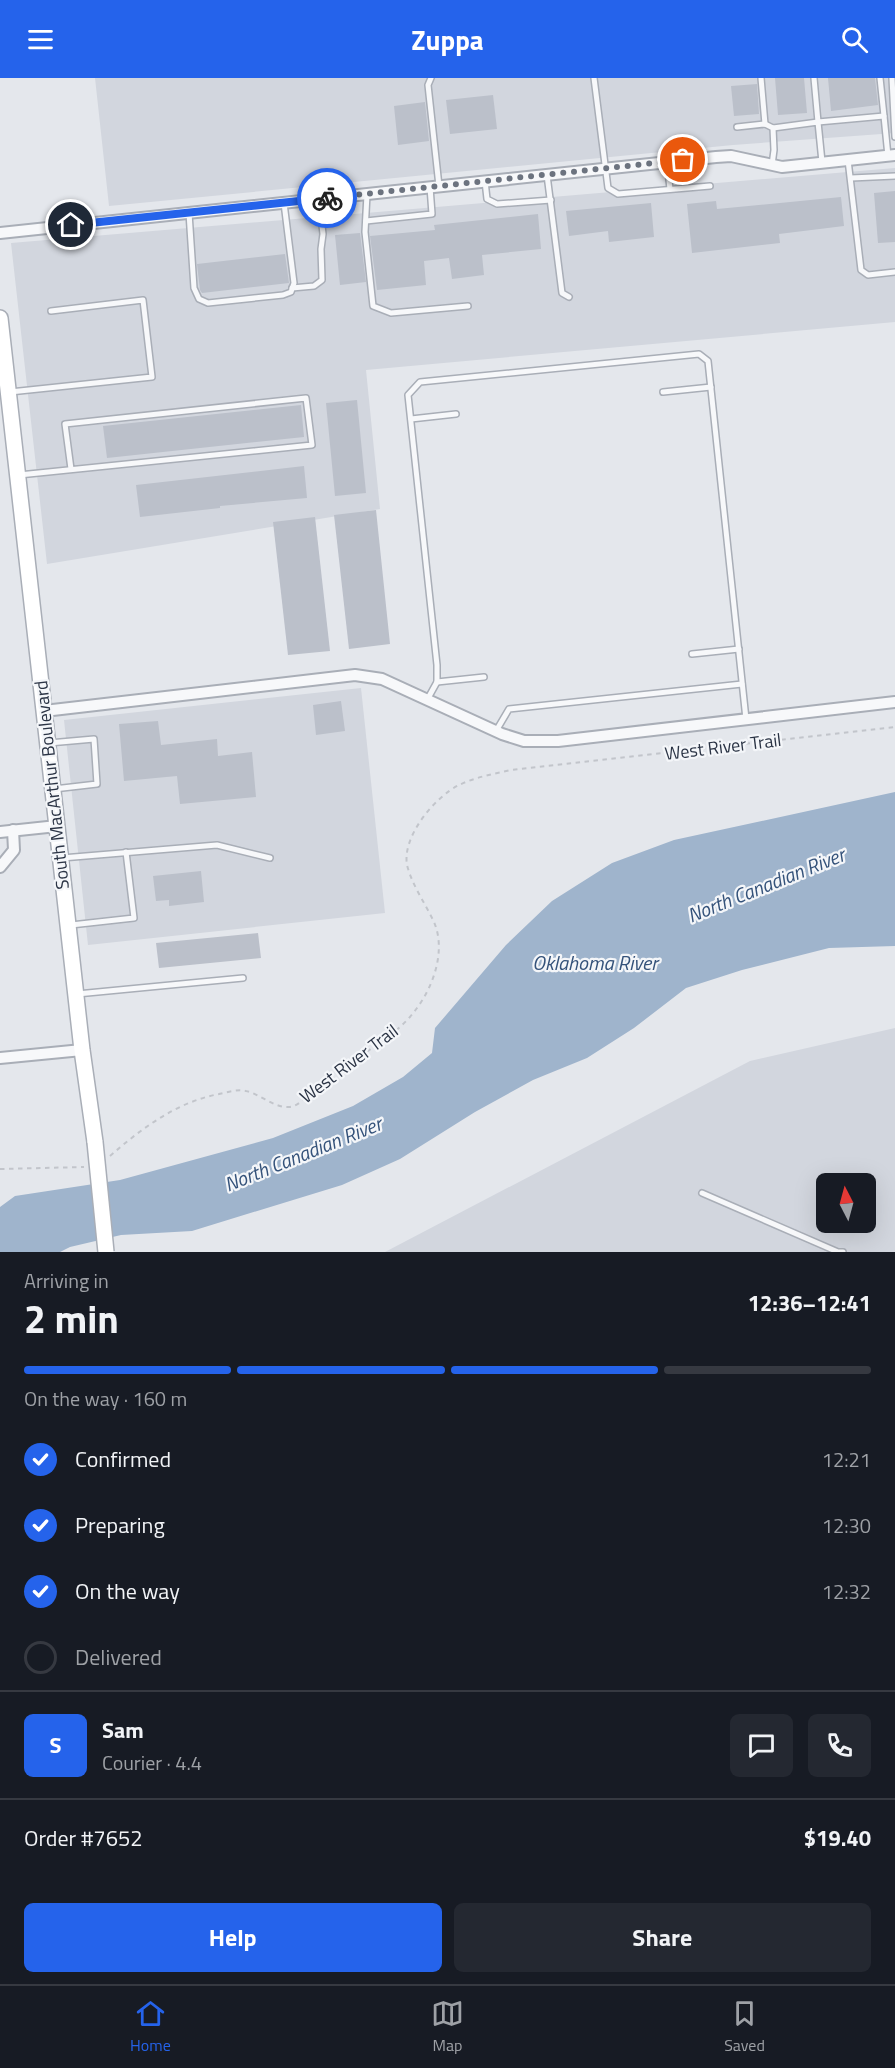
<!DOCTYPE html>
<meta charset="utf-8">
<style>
body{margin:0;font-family:"Titillium Web",sans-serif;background:#242831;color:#f1f3f6;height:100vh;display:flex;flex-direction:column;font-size:22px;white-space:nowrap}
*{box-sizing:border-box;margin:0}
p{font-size:20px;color:#9ea1a6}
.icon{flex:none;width:33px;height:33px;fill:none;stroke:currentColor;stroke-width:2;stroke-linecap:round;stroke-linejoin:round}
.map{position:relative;height:1174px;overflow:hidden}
.drawer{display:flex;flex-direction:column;background:#171b24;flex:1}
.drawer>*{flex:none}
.needle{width:39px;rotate:354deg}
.buttons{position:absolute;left:816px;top:1095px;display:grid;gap:12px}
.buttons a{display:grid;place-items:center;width:60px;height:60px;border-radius:9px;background:#171b24;box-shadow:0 6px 24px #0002;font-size:30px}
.pin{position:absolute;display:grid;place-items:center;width:51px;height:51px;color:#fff;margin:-26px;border:3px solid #fff;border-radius:50%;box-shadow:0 2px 6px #0007}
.courier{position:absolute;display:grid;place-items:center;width:60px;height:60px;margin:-30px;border:4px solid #2563eb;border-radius:50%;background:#fff;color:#222;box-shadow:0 2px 8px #0007}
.head em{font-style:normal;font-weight:700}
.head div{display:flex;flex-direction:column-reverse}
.head{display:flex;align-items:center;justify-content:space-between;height:102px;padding:0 24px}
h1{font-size:39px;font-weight:700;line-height:45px}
.bar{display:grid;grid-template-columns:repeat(4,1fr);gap:9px 6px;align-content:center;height:72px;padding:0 24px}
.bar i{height:8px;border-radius:4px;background:#363941}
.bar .on{background:#2563eb}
.bar p{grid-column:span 4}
.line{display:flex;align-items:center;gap:15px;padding:0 24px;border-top:2px solid #363941}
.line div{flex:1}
.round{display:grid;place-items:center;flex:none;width:63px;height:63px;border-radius:9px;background:#242831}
ol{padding:0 24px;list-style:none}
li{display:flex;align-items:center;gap:18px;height:66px}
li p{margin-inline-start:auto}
li .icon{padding:6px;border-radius:50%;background:#2563eb;color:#fff;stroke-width:4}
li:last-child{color:#9ea1a6}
li i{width:33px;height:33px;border:3px solid #363941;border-radius:50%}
.button{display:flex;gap:12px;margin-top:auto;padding:12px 24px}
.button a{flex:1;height:69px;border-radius:9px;background:#2563eb;color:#fff;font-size:24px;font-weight:700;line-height:69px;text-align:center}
.button a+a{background:#242831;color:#f1f3f6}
header{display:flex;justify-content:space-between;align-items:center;height:78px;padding:0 24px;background:#2563eb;color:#fff;font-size:27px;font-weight:700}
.tab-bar{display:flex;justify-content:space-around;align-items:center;height:84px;border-top:2px solid #363941;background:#171b24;font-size:16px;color:#9ea1a6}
.tab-bar a{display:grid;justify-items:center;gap:3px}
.tab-bar .on{color:#2563eb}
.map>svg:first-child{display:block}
.built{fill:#d2d6de;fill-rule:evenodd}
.water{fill:#9fb4cc}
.building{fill:#bbc0ca}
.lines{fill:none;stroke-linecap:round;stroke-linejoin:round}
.lane-casing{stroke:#a9aeb7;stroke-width:8}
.street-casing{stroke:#a9aeb7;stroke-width:14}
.secondary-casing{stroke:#a9aeb7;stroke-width:18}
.path{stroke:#c2c5cb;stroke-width:2;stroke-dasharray:4.5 4.5;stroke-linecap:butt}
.lane{stroke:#f7f8fa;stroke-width:5}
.street{stroke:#f7f8fa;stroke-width:10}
.secondary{stroke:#fff;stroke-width:15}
.secondary-bridge-casing{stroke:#a9aeb7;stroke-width:18;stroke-linecap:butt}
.secondary-bridge{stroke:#fff;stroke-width:15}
.done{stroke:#6c737f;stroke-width:6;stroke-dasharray:0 10.8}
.route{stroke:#2563eb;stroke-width:8}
.labels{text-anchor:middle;stroke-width:4.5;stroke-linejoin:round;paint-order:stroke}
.street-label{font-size:18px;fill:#2b3445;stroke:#f4f6f9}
.water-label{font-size:20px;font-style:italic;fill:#34527a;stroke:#f4f6f9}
</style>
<header><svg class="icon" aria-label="menu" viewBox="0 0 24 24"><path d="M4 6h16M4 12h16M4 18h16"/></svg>Zuppa<svg class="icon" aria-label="search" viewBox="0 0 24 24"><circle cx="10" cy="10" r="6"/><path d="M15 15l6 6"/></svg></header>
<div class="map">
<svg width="895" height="1174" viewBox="0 0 895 1174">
<rect width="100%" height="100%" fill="#e4e7ec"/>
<g class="built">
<path d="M95 0H895V55L733 67 109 128Z"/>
<path d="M895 90V244L366 292 380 431 47 486 11 165Z"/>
<path d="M361 610 385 835 88 867 64 642Z"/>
<path d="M895 950V1174H385L750 983ZM826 1106H866V1144H826Z"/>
</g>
<path class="water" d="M895 714V868L829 870 742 892 686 910 634 950 587 980 533 1002 475 1034 400 1081 342 1107 192 1153 121 1157 70 1169 60 1174H0V1129L15 1118 120 1102 273 1060 353 1028 403 999 432 975 435 950 506 867 552 823 612 785 674 762Z"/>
<g class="building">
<path d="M775 0H804L807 35 778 37Z"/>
<path d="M828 0H875L878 27 831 33Z"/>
<path d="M757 6 759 36 734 38 731 8Z"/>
<path d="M493 17 497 51 450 56 446 22Z"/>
<path d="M425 24 429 63 398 67 394 28Z"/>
<path d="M895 113V164L878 165 874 115Z"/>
<path d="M841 119 844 148 779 156 780 165 692 175 687 126 716 123 717 131Z"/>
<path d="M651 125 654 159 609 164 608 153 569 158 566 133Z"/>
<path d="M538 136 541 171 482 177 484 197 452 201 449 180 424 183 426 207 377 212 370 158 435 152 434 147Z"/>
<path d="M360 155 366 204 340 207 335 157Z"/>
<path d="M285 176 289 205 202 215 200 212 197 186Z"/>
<path d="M357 322 366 415 335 418 326 325Z"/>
<path d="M301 327 304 359 107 380 103 348Z"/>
<path d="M304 388 307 420 220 428V430L140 439 136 407Z"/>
<path d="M376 432 390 566 349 571 334 437Z"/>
<path d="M315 439 330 573 288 577 273 444Z"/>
<path d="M341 623 345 653 316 657 313 627Z"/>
<path d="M158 643 161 667 217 661 218 678 252 674 256 719 180 726 177 698 124 703 119 646Z"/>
<path d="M201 793 204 824 169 828V822L156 823 153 798Z"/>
<path d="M258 855 261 880 159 890 156 865Z"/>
</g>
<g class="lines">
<defs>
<g id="lane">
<path d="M431 0 428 7 439 108"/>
<path d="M594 0 608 110 618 116 710 108"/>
<path d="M761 0 765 46"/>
<path d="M814 0 818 44 884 38 888 78"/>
<path d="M880 0 884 38"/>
<path d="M892 0 895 59"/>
<path d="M737 49 765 46 773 50 774 72 772 87"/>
<path d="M773 50 818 44 822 84"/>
<path d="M848 82 861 192 868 197 895 194"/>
<path d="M667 84 670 111"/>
<path d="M547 97 562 215 569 219"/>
<path d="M851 100 895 98"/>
<path d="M485 103 487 121 497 126 551 122"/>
<path d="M367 116 365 154 373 228 391 235 468 228"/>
<path d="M189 135 194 210 199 221 208 225 283 217 291 214 294 205 284 125"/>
<path d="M366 143 432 136 430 109"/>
<path d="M292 210 314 208 322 202 321 171 323 156 319 121"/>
<path d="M10 314 152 299 143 222 51 233"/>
<path d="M663 314 711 309"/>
<path d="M411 341 456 336"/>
<path d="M19 397 312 367 306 320 65 346 71 391"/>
<path d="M692 576 739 571"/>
<path d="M437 604 484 599"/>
<path d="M427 622 437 604V587L408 317 420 304 699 276 708 283 746 641"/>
<path d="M496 653 509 631 742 606"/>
<path d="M49 665 94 661 97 706 54 711"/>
<path d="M62 780 217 767 270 780"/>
<path d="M71 847 134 840 126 774"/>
<path d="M77 916 243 900"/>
<path d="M702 1115 838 1174H843"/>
</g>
<g id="street">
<path d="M0 155 716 79 731 78 782 89 895 77"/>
<path d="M44 633 355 597 382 601 502 656 524 663H558L895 624"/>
<path d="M0 754 57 748"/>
<path d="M0 789 14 772 13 752"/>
<path d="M0 980 82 972"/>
</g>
<path id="secondary" d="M0 240 82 972 95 1064"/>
</defs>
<use href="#lane" class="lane-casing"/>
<use href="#street" class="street-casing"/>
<use href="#secondary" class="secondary-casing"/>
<g class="path">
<path d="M110 1078C142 1050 177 1024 219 1016 228 1014 238 1011 246 1013 260 1016 274 1030 289 1029 302 1028 308 1014 317 1007 349 981 393 964 417 930 434 907 446 872 434 844 425 825 412 807 407 787 402 758 435 719 459 707 476 699 493 696 511 692L895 649"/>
<path d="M0 1091 84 1089"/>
</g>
<use href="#lane" class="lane"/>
<use href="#street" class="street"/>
<use href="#secondary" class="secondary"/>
<defs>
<path id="secondary-bridge" d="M95 1064 106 1174"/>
</defs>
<use href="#secondary-bridge" class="secondary-bridge-casing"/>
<use href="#secondary-bridge" class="secondary-bridge"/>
</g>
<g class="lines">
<path class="done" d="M327 120 683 82"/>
<path class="route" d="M71 147 327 120"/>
</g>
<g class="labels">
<g class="street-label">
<text transform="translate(723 669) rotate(-7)" y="6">West River Trail</text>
<text transform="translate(52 707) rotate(-96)" y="6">South MacArthur Boulevard</text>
<text transform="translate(349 986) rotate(-37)" y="6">West River Trail</text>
</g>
<g class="water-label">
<text transform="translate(766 807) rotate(-22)" y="7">North Canadian River</text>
<text x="595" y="892">Oklahoma River</text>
<text transform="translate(303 1076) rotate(-22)" y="7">North Canadian River</text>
</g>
</g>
</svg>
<div class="buttons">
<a><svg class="needle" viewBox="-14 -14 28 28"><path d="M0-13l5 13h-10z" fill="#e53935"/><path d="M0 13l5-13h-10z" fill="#9ea1a6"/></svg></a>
</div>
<div class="pin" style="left:683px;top:82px;background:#ea580c"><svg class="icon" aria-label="bag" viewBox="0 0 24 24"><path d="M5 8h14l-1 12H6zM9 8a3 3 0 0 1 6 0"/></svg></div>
<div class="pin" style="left:71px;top:147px;background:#1f2937"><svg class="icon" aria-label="home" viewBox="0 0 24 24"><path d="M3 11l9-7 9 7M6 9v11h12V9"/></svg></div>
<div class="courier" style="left:327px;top:120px"><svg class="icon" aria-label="bike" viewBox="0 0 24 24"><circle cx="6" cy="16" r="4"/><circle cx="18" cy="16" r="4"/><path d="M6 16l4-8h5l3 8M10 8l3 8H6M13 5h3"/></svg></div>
</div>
<section class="drawer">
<div class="head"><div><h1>2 min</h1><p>Arriving in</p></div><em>12:36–12:41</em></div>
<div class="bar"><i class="on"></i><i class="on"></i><i class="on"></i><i></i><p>On the way · 160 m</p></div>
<ol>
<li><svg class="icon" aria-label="check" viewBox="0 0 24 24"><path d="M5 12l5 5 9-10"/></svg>Confirmed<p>12:21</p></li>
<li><svg class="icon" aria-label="check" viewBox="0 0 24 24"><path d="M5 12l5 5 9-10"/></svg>Preparing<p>12:30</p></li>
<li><svg class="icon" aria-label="check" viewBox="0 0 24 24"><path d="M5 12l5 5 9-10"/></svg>On the way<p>12:32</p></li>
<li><i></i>Delivered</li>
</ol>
<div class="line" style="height:108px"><b class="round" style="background:#2563eb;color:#fff">S</b><div><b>Sam</b><p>Courier · 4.4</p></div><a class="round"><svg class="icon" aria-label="chat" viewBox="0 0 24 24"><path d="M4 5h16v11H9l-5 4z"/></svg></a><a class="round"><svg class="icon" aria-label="phone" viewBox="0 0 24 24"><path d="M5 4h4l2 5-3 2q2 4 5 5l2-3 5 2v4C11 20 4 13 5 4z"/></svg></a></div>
<div class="line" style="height:78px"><div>Order #7652</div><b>$19.40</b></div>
<div class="button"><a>Help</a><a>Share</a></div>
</section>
<nav class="tab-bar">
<a class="on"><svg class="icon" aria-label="home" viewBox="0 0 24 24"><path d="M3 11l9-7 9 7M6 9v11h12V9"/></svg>Home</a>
<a><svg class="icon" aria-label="map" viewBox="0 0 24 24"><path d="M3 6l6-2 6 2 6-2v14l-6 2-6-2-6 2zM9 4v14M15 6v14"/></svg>Map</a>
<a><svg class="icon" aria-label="saved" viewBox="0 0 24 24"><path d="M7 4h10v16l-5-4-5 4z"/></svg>Saved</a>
</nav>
